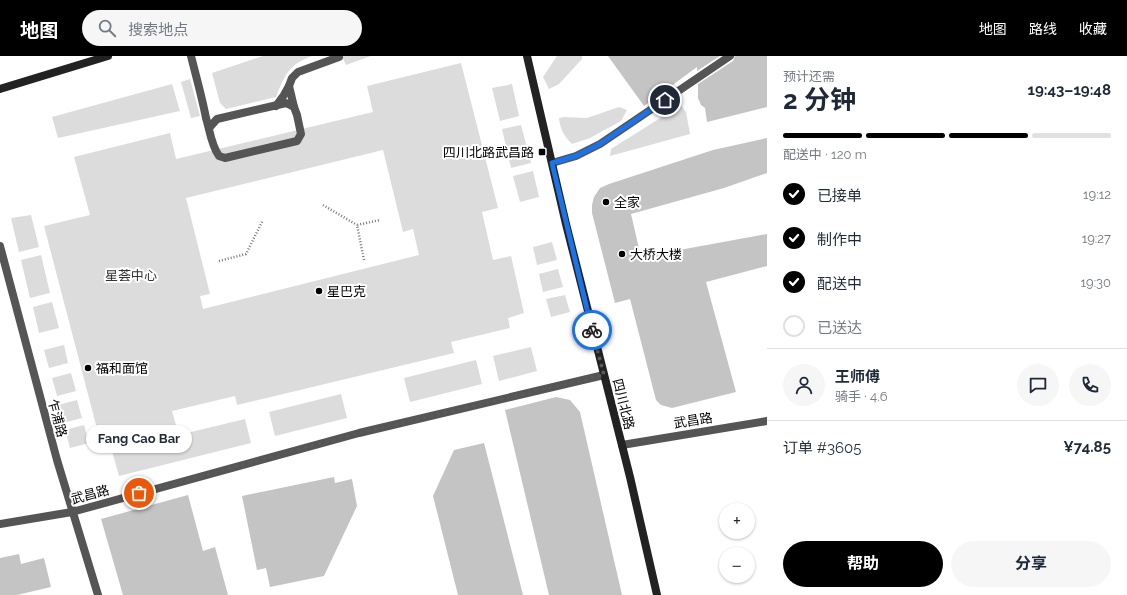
<!DOCTYPE html>
<html lang="zh">
<meta charset="utf-8">
<style>
body{margin:0;font-family:Raleway,"Noto Sans SC",sans-serif;background:#f6f6f7;color:#1f2937;height:100vh;display:flex;flex-direction:column;font-size:15px;white-space:nowrap}
*{box-sizing:border-box;margin:0}
p{font-size:13px;color:#747a83}
.icon{flex:none;width:22px;height:22px;fill:none;stroke:currentColor;stroke-width:2;stroke-linecap:round;stroke-linejoin:round}
.map{position:relative;flex:1;overflow:hidden}
.sheet{display:flex;flex-direction:column;background:#fff;width:360px}
.sheet>*{flex:none}
.buttons{position:absolute;left:719px;top:447px;display:grid;gap:8px}
.buttons a{display:grid;place-items:center;width:36px;height:36px;border-radius:50%;background:#fff;box-shadow:0 1px 3px #0004;font-size:20px}
.pin{position:absolute;display:grid;place-items:center;width:34px;height:34px;color:#fff;margin:-17px;border:2px solid #fff;border-radius:50%;box-shadow:0 1px 4px #0007}
.courier{position:absolute;display:grid;place-items:center;width:40px;height:40px;margin:-20px;border:3px solid #1a73e8;border-radius:50%;background:#fff;color:#222;box-shadow:0 1px 5px #0007}
.bubble{position:absolute;height:28px;border-radius:14px;background:#fff;box-shadow:0 1px 3px #0004;font-size:13px;font-weight:700;line-height:28px;text-align:center}
.headline em{font-style:normal;font-weight:700}
.headline div{display:flex;flex-direction:column-reverse}
.headline{display:flex;align-items:center;justify-content:space-between;height:68px;padding:0 16px}
h1{font-size:26px;font-weight:700;line-height:30px}
.bar{display:grid;grid-template-columns:repeat(4,1fr);gap:6px 4px;align-content:center;height:48px;padding:0 16px}
.bar i{height:5px;border-radius:3px;background:#e0e1e3}
.bar .active{background:#000}
.bar p{grid-column:span 4}
.line{display:flex;align-items:center;gap:10px;padding:0 16px;border-top:1px solid #e0e1e3}
.line div{flex:1}
.round{display:grid;place-items:center;flex:none;width:42px;height:42px;border-radius:21px;background:#f6f6f7}
ol{padding:0 16px;list-style:none}
li{display:flex;align-items:center;gap:12px;height:44px}
li p{margin-inline-start:auto}
li .icon{padding:4px;border-radius:50%;background:#000;color:#fff;stroke-width:4}
li:last-child{color:#747a83}
li i{width:22px;height:22px;border:2px solid #e0e1e3;border-radius:50%}
.cta{display:flex;gap:8px;margin-top:auto;padding:8px 16px}
.cta a{flex:1;height:46px;border-radius:24px;background:#000;color:#fff;font-size:16px;font-weight:700;line-height:46px;text-align:center}
.cta a+a{background:#f6f6f7;color:#1f2937}
header{display:flex;align-items:center;gap:24px;box-sizing:border-box;height:56px;padding:0 20px;background:#000;color:#fff}
header strong{font-size:19px}
nav{display:flex;gap:22px;margin-inline-start:auto;font-size:14px}
.search{width:280px;height:36px;background:#f6f6f7;display:flex;align-items:center;gap:10px;box-sizing:border-box;padding:0 14px;border-radius:22px;color:#747a83;font-size:15px}
main{display:flex;flex:1;min-height:0}
.map>svg:first-child{display:block}
.green{fill:#dcdcdc;fill-rule:evenodd}
.building{fill:#c4c4c4}
.lines{fill:none;stroke-linecap:round;stroke-linejoin:round}
.path{stroke:#777;stroke-width:2.5;stroke-dasharray:1 2;stroke-linecap:butt}
.service{stroke:#555;stroke-width:8}
.minor{stroke:#555;stroke-width:8}
.secondary{stroke:#222;stroke-width:8}
.done{stroke:#595959;stroke-width:4;stroke-dasharray:0 7.2}
.route{stroke:#1a73e8;stroke-width:5}
.poi-dot{fill:#000;stroke:#fff;stroke-width:1.5}
.labels{text-anchor:middle;stroke-width:4;stroke-linejoin:round;paint-order:stroke}
.poi-label{font-size:13px;fill:#000;stroke:#fff;text-anchor:start}
.park-label{font-size:13px;fill:#333;stroke:#fff}
.street-label{font-size:13px;fill:#000;stroke:#fff}
</style>
<header>
<strong>地图</strong>
<div class="search"><svg class="icon" aria-label="search" viewBox="0 0 24 24"><circle cx="10" cy="10" r="6"/><path d="M15 15l6 6"/></svg>搜索地点</div>
<nav><a>地图</a><a>路线</a><a>收藏</a></nav>
</header>
<main>
<div class="map">
<svg width="767" height="539" viewBox="0 0 767 539">
<rect width="100%" height="100%" fill="#fff"/>
<g class="green">
<path d="M263 0H312C288 9 285 19 276 41L226 53 220 47 212 17Z"/>
<path d="M342 0H371L346 9Z"/>
<path d="M557 0H582V3L559 28 549 33 543 21Z"/>
<path d="M461 7 498 152 482 156 493 204 511 200 524 257 508 262 510 272 451 286 454 297 237 349 235 340 172 355 176 369 101 388 44 170 90 159 74 101 170 77 176 103 373 56 367 30ZM383 94 403 176 413 173 419 199 203 253 200 240 210 238 186 142Z"/>
<path d="M190 23 200 60 191 62 181 26Z"/>
<path d="M172 28 180 55 58 82 52 61Z"/>
<path d="M512 28 519 60 500 65 492 32Z"/>
<path d="M681 49 686 56 690 78 610 100 611 93Z"/>
<path d="M619 51 627 54 621 65 590 82 572 88C564 80 560 73 559 62L564 61 587 62Z"/>
<path d="M521 69 531 107 511 112 502 73Z"/>
<path d="M533 115 539 141 520 146 513 120Z"/>
<path d="M31 159 39 191 19 196 11 162Z"/>
<path d="M552 186 557 204 537 209 533 191Z"/>
<path d="M41 199 50 237 30 242 21 204Z"/>
<path d="M558 213 563 231 543 236 539 218Z"/>
<path d="M565 239 570 256 551 261 546 243Z"/>
<path d="M52 246 59 272 39 277 33 251Z"/>
<path d="M64 289 68 307 49 312 44 294Z"/>
<path d="M531 291 537 315 499 325 493 300Z"/>
<path d="M476 304 482 328 410 346 404 322Z"/>
<path d="M71 317 76 335 57 340 52 322Z"/>
<path d="M341 338 347 362 275 380 269 356Z"/>
<path d="M77 344 82 362 63 367 58 349Z"/>
<path d="M245 363 251 387 119 420 112 395Z"/>
<path d="M84 369 89 387 70 392 65 374Z"/>
</g>
<g class="building">
<path d="M608 0H720L697 15V11L644 50Z"/>
<path d="M735 0H767V51L707 66 705 52 701 49 698 42V28L733 5Z"/>
<path d="M767 82V117L724 132 631 158 641 201 767 178V210L706 226 736 336 672 352 661 349 656 344 630 243 615 247 592 157V149L594 141 600 132 609 128 713 94Z"/>
<path d="M556 341 570 344 580 356 622 539H549L505 354Z"/>
<path d="M484 387 523 539H458L433 440 454 394Z"/>
<path d="M334 421 335 427 352 423 357 450 324 520 270 531 266 512 257 514 242 440Z"/>
<path d="M188 439 203 495 215 491 228 539H123L101 463Z"/>
<path d="M19 498 21 508 44 502 51 531 17 539H0V502Z"/>
</g>
<g class="lines">
<g class="path">
<path d="M323 149 357 169"/>
<path d="M364 204 357 169 380 164"/>
<path d="M219 205 246 198 263 164"/>
</g>
<g class="service">
<path d="M191 0C196 20 202 41 206 62 210 75 211 89 219 100L225 102 297 85 301 78 297 59 294 51 286 47 217 63 209 72"/>
<path d="M276 50 284 39 289 30"/>
<path d="M294 51 289 30 292 22 298 16 339 1"/>
</g>
<g class="minor">
<path d="M552 107 576 100 600 88 730 0"/>
<path d="M0 190 57 404 98 539"/>
<path d="M622 389 767 365"/>
<path d="M0 468 72 456 359 377 604 319"/>
</g>
<g class="secondary">
<path d="M527 0 566 168 630 421 657 539"/>
<path d="M0 33 108 0"/>
</g>
</g>
<g class="lines">
<path class="done" d="M139 437 359 377 604 319 592 274"/>
<path class="route" d="M592 274 552 107 576 100 600 88 665 44"/>
</g>
<g class="poi-dot">
<rect x="538" y="92" width="8" height="8" rx="2"/>
<circle cx="606" cy="146" r="4"/>
<circle cx="622" cy="198" r="4"/>
<circle cx="319" cy="235" r="4"/>
<circle cx="88" cy="312" r="4"/>
</g>
<g class="labels">
<g class="poi-label">
<text x="534" y="101" text-anchor="end">四川北路武昌路</text>
<text x="614" y="151">全家</text>
<text x="630" y="203">大桥大楼</text>
<text x="327" y="240">星巴克</text>
<text x="96" y="317">福和面馆</text>
</g>
<g class="park-label">
<text x="131" y="224">星荟中心</text>
</g>
<g class="street-label">
<text transform="translate(624 348) rotate(76)" y="5">四川北路</text>
<text transform="translate(58 362) rotate(75)" y="5">乍浦路</text>
<text transform="translate(693 364) rotate(-9)" y="5">武昌路</text>
<text transform="translate(90 438) rotate(-15)" y="5">武昌路</text>
</g>
</g>
</svg>
<div class="buttons">
<a>+</a>
<a>−</a>
</div>
<div class="pin" style="left:139px;top:437px;background:#ea580c"><svg class="icon" aria-label="bag" viewBox="0 0 24 24"><path d="M5 8h14l-1 12H6zM9 8a3 3 0 0 1 6 0"/></svg></div>
<div class="pin" style="left:665px;top:44px;background:#1f2937"><svg class="icon" aria-label="home" viewBox="0 0 24 24"><path d="M3 11l9-7 9 7M6 9v11h12V9"/></svg></div>
<div class="courier" style="left:592px;top:274px"><svg class="icon" aria-label="bike" viewBox="0 0 24 24"><circle cx="6" cy="16" r="4"/><circle cx="18" cy="16" r="4"/><path d="M6 16l4-8h5l3 8M10 8l3 8H6M13 5h3"/></svg></div>
<div class="bubble" style="left:86px;top:369px;width:106px">Fang Cao Bar</div>
</div>
<section class="sheet">
<div class="headline"><div><h1>2 分钟</h1><p>预计还需</p></div><em>19:43–19:48</em></div>
<div class="bar"><i class="active"></i><i class="active"></i><i class="active"></i><i></i><p>配送中 · 120 m</p></div>
<ol>
<li><svg class="icon" aria-label="check" viewBox="0 0 24 24"><path d="M5 12l5 5 9-10"/></svg>已接单<p>19:12</p></li>
<li><svg class="icon" aria-label="check" viewBox="0 0 24 24"><path d="M5 12l5 5 9-10"/></svg>制作中<p>19:27</p></li>
<li><svg class="icon" aria-label="check" viewBox="0 0 24 24"><path d="M5 12l5 5 9-10"/></svg>配送中<p>19:30</p></li>
<li><i></i>已送达</li>
</ol>
<div class="line" style="height:72px"><a class="round"><svg class="icon" aria-label="person" viewBox="0 0 24 24"><circle cx="12" cy="8" r="4"/><path d="M4 21q1-7 8-7t8 7"/></svg></a><div><b>王师傅</b><p>骑手 · 4.6</p></div><a class="round"><svg class="icon" aria-label="chat" viewBox="0 0 24 24"><path d="M4 5h16v11H9l-5 4z"/></svg></a><a class="round"><svg class="icon" aria-label="phone" viewBox="0 0 24 24"><path d="M5 4h4l2 5-3 2q2 4 5 5l2-3 5 2v4C11 20 4 13 5 4z"/></svg></a></div>
<div class="line" style="height:52px"><div>订单 #3605</div><b>¥74.85</b></div>
<div class="cta"><a>帮助</a><a>分享</a></div>
</section>
</main>
